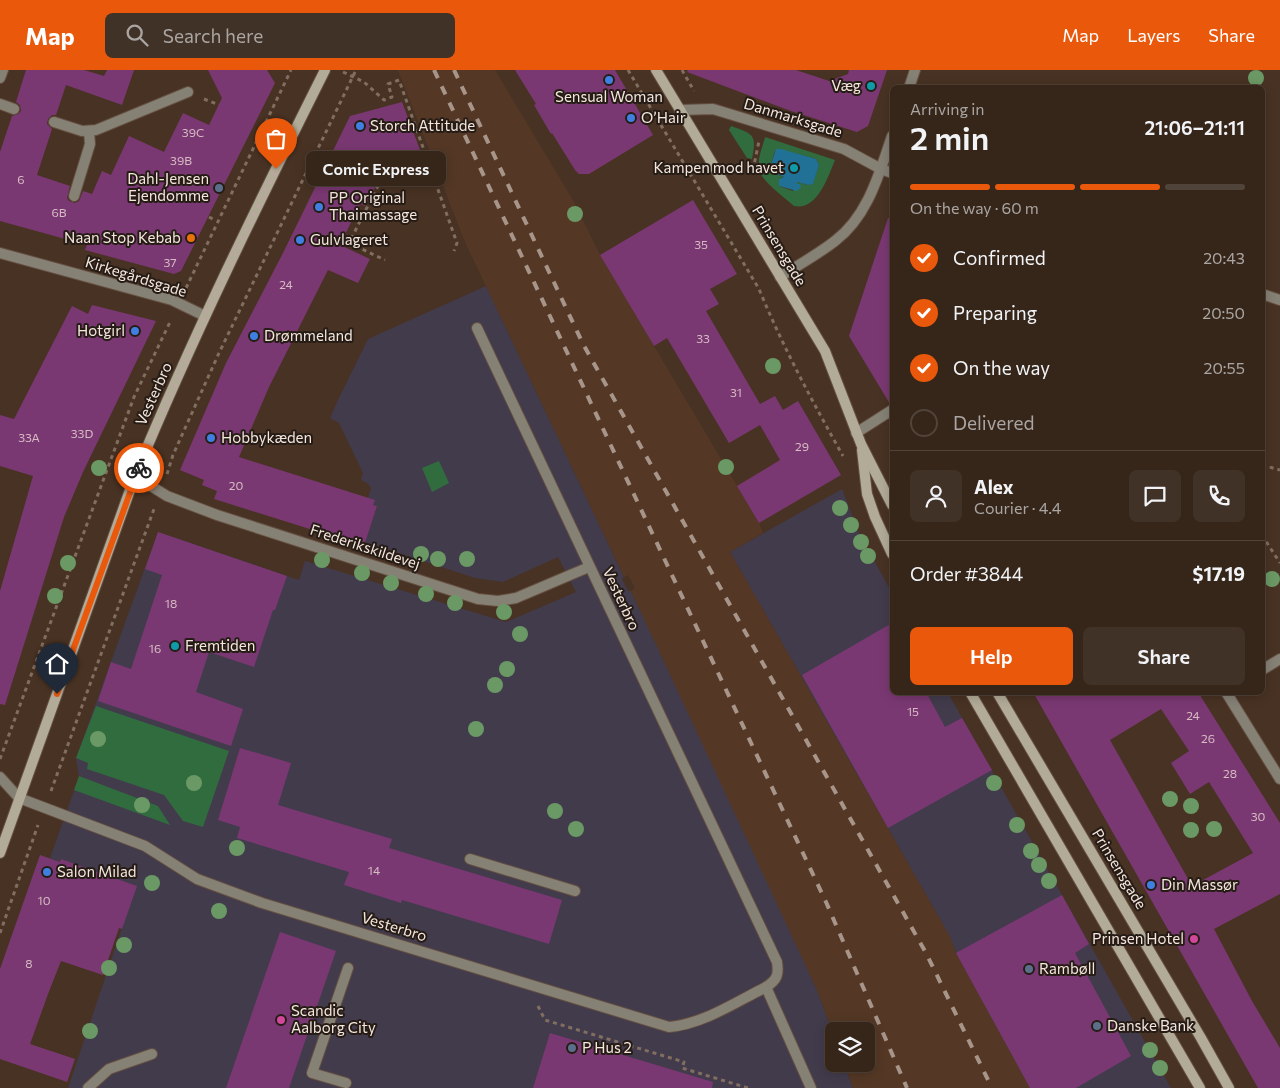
<!DOCTYPE html>
<meta charset="utf-8">
<style>
body{margin:0;font-family:Commissioner,sans-serif;background:#413227;color:#f1f3f6;height:100vh;display:flex;flex-direction:column;font-size:19px;white-space:nowrap}
*{box-sizing:border-box;margin:0}
p{font-size:16px;color:#aaa5a2}
.icon{flex:none;width:28px;height:28px;fill:none;stroke:currentColor;stroke-width:2;stroke-linecap:round;stroke-linejoin:round}
.map{position:relative;flex:1;overflow:hidden}
.sheet{position:absolute;left:890px;top:15px;width:375px;height:610px;display:flex;flex-direction:column;background:#36261a;border-radius:8px;box-shadow:0 2px 12px #0003,0 0 0 1px #504339}
.sheet>*{flex:none}
.controls{position:absolute;left:825px;top:952px;display:grid;gap:10px}
.controls a{display:grid;place-items:center;width:50px;height:50px;border-radius:8px;background:#36261a;box-shadow:0 2px 12px #0003,0 0 0 1px #504339;font-size:25px}
.pin{position:absolute;display:grid;place-items:center;width:42px;height:42px;color:#fff;margin:-51px -21px;border-radius:50% 50% 50% 0;rotate:-45deg;box-shadow:0 0 5px #0007}
.pin .icon{rotate:45deg}
.courier{position:absolute;display:grid;place-items:center;width:50px;height:50px;margin:-25px;border:4px solid #ea580c;border-radius:50%;background:#fff;color:#222;box-shadow:0 1px 6px #0007}
.bubble{position:absolute;height:35px;border-radius:8px;background:#36261a;box-shadow:0 2px 12px #0003,0 0 0 1px #504339;font-size:16px;font-weight:600;line-height:35px;text-align:center}
.overview em{font-style:normal;font-weight:600}
.overview div{display:flex;flex-direction:column-reverse}
.overview{display:flex;align-items:center;justify-content:space-between;height:85px;padding:0 20px}
h1{font-size:32px;font-weight:600;line-height:38px}
.bar{display:grid;grid-template-columns:repeat(4,1fr);gap:8px 5px;align-content:center;height:60px;padding:0 20px}
.bar i{height:6px;border-radius:4px;background:#504339}
.bar .on{background:#ea580c}
.bar p{grid-column:span 4}
.line{display:flex;align-items:center;gap:12px;padding:0 20px;border-top:1px solid #504339}
.line div{flex:1}
.round{display:grid;place-items:center;flex:none;width:52px;height:52px;border-radius:8px;background:#413227}
ol{padding:0 20px;list-style:none}
li{display:flex;align-items:center;gap:15px;height:55px}
li p{margin-inline-start:auto}
li .icon{padding:5px;border-radius:50%;background:#ea580c;color:#fff;stroke-width:4}
li:last-child{color:#aaa5a2}
li i{width:28px;height:28px;border:2px solid #504339;border-radius:50%}
.action{display:flex;gap:10px;margin-top:auto;padding:10px 20px}
.action a{flex:1;height:58px;border-radius:8px;background:#ea580c;color:#fff;font-size:20px;font-weight:600;line-height:58px;text-align:center}
.action a+a{background:#413227;color:#f1f3f6}
header{display:flex;align-items:center;gap:30px;box-sizing:border-box;height:70px;padding:0 25px;background:#ea580c;color:#fff}
header strong{font-size:24px}
nav{display:flex;gap:28px;margin-inline-start:auto;font-size:18px}
.search{width:350px;height:45px;background:#413227;display:flex;align-items:center;gap:12px;box-sizing:border-box;padding:0 18px;border-radius:8px;color:#aaa5a2;font-size:19px}
.map>svg:first-child{display:block}
.commercial{fill:#423b4c}
.built{fill:#543825}
.green{fill:#316c3e;fill-rule:evenodd}
.water{fill:#217197}
.building{fill:#7a3872;fill-rule:evenodd}
.lines{fill:none;stroke-linecap:round;stroke-linejoin:round}
.lane-casing{stroke:#644f41;stroke-width:12}
.street-casing{stroke:#644f41;stroke-width:12}
.secondary-casing{stroke:#644f41;stroke-width:12}
.path{stroke:#826e61;stroke-width:3;stroke-dasharray:4 4;stroke-linecap:butt}
.lane{stroke:#868175;stroke-width:10}
.street{stroke:#868175;stroke-width:10}
.secondary{stroke:#b2ab98;stroke-width:10}
.rail{stroke:#a8958a;stroke-width:4;stroke-dasharray:9 9;stroke-linecap:butt}
.tree{fill:#6b9965}
.done{stroke:#b9a89d;stroke-width:5;stroke-dasharray:0 9}
.route{stroke:#ea580c;stroke-width:6}
.shop-dot{fill:#3f7fe0;stroke:#261c16;stroke-width:2}
.culture-dot{fill:#0f9aa8;stroke:#261c16;stroke-width:2}
.service-dot{fill:#5c6f8a;stroke:#261c16;stroke-width:2}
.food-dot{fill:#e8710a;stroke:#261c16;stroke-width:2}
.hotel-dot{fill:#d1479c;stroke:#261c16;stroke-width:2}
.labels{text-anchor:middle;stroke-width:4;stroke-linejoin:round;paint-order:stroke}
.number-label{font-size:12px;fill:#d7bbc3}
.poi-label{font-size:15px;fill:#f6e7de;stroke:#261c16;text-anchor:start}
.street-label{font-size:15px;fill:#f6e7de;stroke:#261c16}
</style>
<header>
<strong>Map</strong>
<div class="search"><svg class="icon" aria-label="search" viewBox="0 0 24 24"><circle cx="10" cy="10" r="6"/><path d="M15 15l6 6"/></svg>Search here</div>
<nav><a>Map</a><a>Layers</a><a>Share</a></nav>
</header>
<div class="map">
<svg width="1280" height="1018" viewBox="0 0 1280 1018">
<rect width="100%" height="100%" fill="#483223"/>
<g class="commercial">
<path d="M486 216 624 507 622 509 628 521H631L748 768 817 920 834 966V994H844L853 1018H68L136 816 61 789 60 792 50 788 79 707 76 688 158 462 299 510 305 491 506 552 576 522 558 487 503 512 475 508 365 472 377 436 373 435 374 430 368 428 371 418 367 413 361 410 363 403 339 353 330 348 337 332 368 269Z"/>
<path d="M842 419 859 463 892 523V622L948 623 1171 1018H1030L956 883 949 865 730 482Z"/>
</g>
<path class="built" d="M398 0H495L574 132 600 185 759 453 763 463 730 482 949 865 956 883 1030 1018H853L844 994H866V961H834V966L817 920 631 521 635 518 628 505 624 507 465 172Z"/>
<g class="green">
<path d="M731 56C754 64 757 65 752 89L747 88 729 60Z"/>
<path d="M765 67 835 90C828 107 817 141 794 136 785 128 760 110 759 99 757 89 763 76 765 67ZM778 79 816 89 819 95 813 113 808 115 797 112 793 121 779 116 780 108 784 107 773 103 770 97 775 81Z"/>
<path d="M439 391 449 413 432 422 422 398Z"/>
<path d="M96 636 229 681 203 757 183 751 164 725 87 699 88 693 76 688Z"/>
<path d="M79 706 158 736 170 755 74 720Z"/>
</g>
<path class="water" d="M776 79H781L816 89 819 95 813 114 808 115 797 112V114H800L801 117 797 121 779 116V109L784 107 772 102 770 97Z"/>
<g class="building">
<path d="M26 0H84L104 6 107 0H134L122 35 66 15 56 45H52L48 49 47 54 52 59 37 105 70 116 67 128 69 131 75 133 79 131 83 121 92 124 102 101 111 105 129 66 164 82 183 43 209 55 222 28 208 0H267L275 13 181 201 174 204 85 180 87 175 0 151V82L12 46 18 44 21 41 20 35 16 32Z"/>
<path d="M515 0H615L653 65 589 104H579L575 100 552 63 551 64 534 35 536 34Z"/>
<path d="M688 0H796L829 11 848 4 849 0H887L868 56 857 62 791 41 687 2Z"/>
<path d="M402 32 422 85 410 108 386 97 365 136 360 134 340 175 370 189 358 213 328 200 269 317 239 387 375 430 373 435 377 436 364 476 214 429 217 421 202 415 204 410 180 400 226 293 284 181 350 46Z"/>
<path d="M693 130 737 204 710 219 719 234 706 241 760 334 775 326 783 340 798 331 841 405 759 453 737 416 780 390 760 355 729 373 667 268 654 276 600 185Z"/>
<path d="M888 148 892 149V333L890 334 849 266Z"/>
<path d="M92 235 156 251 83 402 64 447 5 635 0 634V521L33 406 0 396V345L14 349 72 236 88 244Z"/>
<path d="M158 462 287 506 275 540H273L254 597 209 582 196 622 243 639 231 676 98 631 111 592 131 599 162 505 145 499Z"/>
<path d="M892 553V622H926L945 657 962 648 992 700 888 758 802 605Z"/>
<path d="M1033 622H1198L1280 753V824L1214 859 1252 931 1280 978V1018H1258ZM1161 639 1189 681 1171 693 1190 724 1209 712 1253 783 1192 816 1110 670Z"/>
<path d="M240 678 291 693 278 735 392 769 389 778 562 830 549 874 402 830 401 833 344 815 349 802 237 768 240 757 218 750Z"/>
<path d="M40 785 60 792 61 789 137 816 122 859 119 858 103 905 61 891 48 924 30 974 75 989 67 1012 0 989V899Z"/>
<path d="M1062 825 1089 874 1075 883 1131 986 1076 1018H1030L956 883Z"/>
<path d="M280 862 336 881 289 1018H226Z"/>
<path d="M550 963 713 1012 712 1018H533Z"/>
</g>
<g class="lines">
<defs>
<g id="lane">
<path d="M0 34 14 39"/>
<path d="M54 52 82 61 96 60 188 22"/>
<path d="M74 126 90 74 89 62"/>
<path d="M1262 600 1280 589"/>
<path d="M0 707 19 728"/>
<path d="M470 789 575 821"/>
<path d="M346 1013 312 1003 348 898"/>
</g>
<g id="street">
<path d="M0 8 3 0"/>
<path d="M909 18 915 0"/>
<path d="M680 40 713 39 844 79 881 99 892 103"/>
<path d="M0 183 172 230 205 246"/>
<path d="M780 207C798 195 817 185 835 171 868 146 879 104 892 66"/>
<path d="M1262 224 1280 230"/>
<path d="M477 258 777 892C779 905 777 910 766 917"/>
<path d="M856 363 892 340"/>
<path d="M135 406 167 426 217 445 478 529 498 531 516 528 589 497"/>
<path d="M1226 622 1280 709"/>
<path d="M19 728 145 776 197 809 262 833 669 957C703 954 736 932 766 917L811 1018"/>
<path d="M88 1018 109 999 152 984"/>
</g>
<g id="secondary">
<path d="M656 0 825 281 861 374 892 435"/>
<path d="M862 380 867 424 875 447 892 484"/>
<path d="M970 622 1200 1018"/>
<path d="M997 622 1201 968 1229 1018"/>
<path d="M0 783 135 406C192 268 258 134 325 0"/>
</g>
</defs>
<use href="#lane" class="lane-casing"/>
<use href="#street" class="street-casing"/>
<use href="#secondary" class="secondary-casing"/>
<g class="path">
<path d="M628 0 759 219C783 277 812 331 843 386"/>
<path d="M682 0 694 21"/>
<path d="M343 2 364 12 384 30 392 27 388 14 399 10 457 173 454 181"/>
<path d="M204 29 219 35"/>
<path d="M753 100 759 71"/>
<path d="M379 109 381 110 349 173 385 190"/>
<path d="M209 147 213 149"/>
<path d="M186 218 291 0"/>
<path d="M1262 395 1280 400"/>
<path d="M167 404 173 385 219 283 356 0"/>
<path d="M1262 465 1280 493"/>
<path d="M0 689 134 327 171 250"/>
<path d="M51 721 154 439"/>
<path d="M0 863 38 755"/>
<path d="M538 936 545 950 684 992 682 998 748 1018"/>
</g>
<use href="#lane" class="lane"/>
<use href="#street" class="street"/>
<use href="#secondary" class="secondary"/>
<g class="rail">
<path d="M434 0 826 832 907 1018"/>
<path d="M454 0 583 274 926 883 992 1018"/>
</g>
</g>
<g class="tree">
<circle cx="1256" cy="8" r="8"/>
<circle cx="575" cy="144" r="8"/>
<circle cx="773" cy="296" r="8"/>
<circle cx="726" cy="397" r="8"/>
<circle cx="99" cy="398" r="8"/>
<circle cx="840" cy="438" r="8"/>
<circle cx="851" cy="455" r="8"/>
<circle cx="861" cy="472" r="8"/>
<circle cx="421" cy="484" r="8"/>
<circle cx="868" cy="486" r="8"/>
<circle cx="438" cy="489" r="8"/>
<circle cx="467" cy="489" r="8"/>
<circle cx="322" cy="490" r="8"/>
<circle cx="68" cy="493" r="8"/>
<circle cx="362" cy="503" r="8"/>
<circle cx="1272" cy="509" r="8"/>
<circle cx="391" cy="513" r="8"/>
<circle cx="426" cy="524" r="8"/>
<circle cx="55" cy="526" r="8"/>
<circle cx="455" cy="533" r="8"/>
<circle cx="504" cy="542" r="8"/>
<circle cx="520" cy="564" r="8"/>
<circle cx="507" cy="599" r="8"/>
<circle cx="495" cy="615" r="8"/>
<circle cx="476" cy="659" r="8"/>
<circle cx="98" cy="669" r="8"/>
<circle cx="194" cy="713" r="8"/>
<circle cx="994" cy="713" r="8"/>
<circle cx="1170" cy="729" r="8"/>
<circle cx="142" cy="735" r="8"/>
<circle cx="1191" cy="736" r="8"/>
<circle cx="555" cy="741" r="8"/>
<circle cx="1017" cy="755" r="8"/>
<circle cx="576" cy="759" r="8"/>
<circle cx="1214" cy="759" r="8"/>
<circle cx="1191" cy="760" r="8"/>
<circle cx="237" cy="778" r="8"/>
<circle cx="1031" cy="781" r="8"/>
<circle cx="1039" cy="795" r="8"/>
<circle cx="1049" cy="811" r="8"/>
<circle cx="152" cy="813" r="8"/>
<circle cx="219" cy="841" r="8"/>
<circle cx="124" cy="875" r="8"/>
<circle cx="109" cy="898" r="8"/>
<circle cx="90" cy="961" r="8"/>
<circle cx="1150" cy="980" r="8"/>
<circle cx="1160" cy="998" r="8"/>
</g>
<g class="lines">
<path class="done" d="M139 398 205 246 276 99"/>
<path class="route" d="M57 624 139 398"/>
</g>
<g class="shop-dot">
<circle cx="609" cy="10" r="5"/>
<circle cx="631" cy="48" r="5"/>
<circle cx="360" cy="56" r="5"/>
<circle cx="319" cy="137" r="5"/>
<circle cx="300" cy="170" r="5"/>
<circle cx="135" cy="261" r="5"/>
<circle cx="254" cy="266" r="5"/>
<circle cx="211" cy="368" r="5"/>
<circle cx="47" cy="802" r="5"/>
<circle cx="1151" cy="815" r="5"/>
</g>
<g class="culture-dot">
<circle cx="871" cy="16" r="5"/>
<circle cx="794" cy="98" r="5"/>
<circle cx="175" cy="576" r="5"/>
</g>
<g class="service-dot">
<circle cx="219" cy="118" r="5"/>
<circle cx="1029" cy="899" r="5"/>
<circle cx="1097" cy="956" r="5"/>
<circle cx="572" cy="978" r="5"/>
</g>
<circle class="food-dot" cx="191" cy="168" r="5"/>
<g class="hotel-dot">
<circle cx="1194" cy="869" r="5"/>
<circle cx="281" cy="950" r="5"/>
</g>
<g class="labels">
<g class="number-label">
<text x="193" y="67">39C</text>
<text x="181" y="95">39B</text>
<text x="21" y="114">6</text>
<text x="59" y="147">6B</text>
<text x="701" y="179">35</text>
<text x="170" y="197">37</text>
<text x="286" y="219">24</text>
<text x="703" y="273">33</text>
<text x="736" y="327">31</text>
<text x="82" y="368">33D</text>
<text x="29" y="372">33A</text>
<text x="802" y="381">29</text>
<text x="236" y="420">20</text>
<text x="171" y="538">18</text>
<text x="155" y="583">16</text>
<text x="913" y="646">15</text>
<text x="1193" y="650">24</text>
<text x="1208" y="673">26</text>
<text x="1230" y="708">28</text>
<text x="1258" y="751">30</text>
<text x="374" y="805">14</text>
<text x="44" y="835">10</text>
<text x="29" y="898">8</text>
</g>
<g class="poi-label">
<text x="861" y="21" text-anchor="end">Væg</text>
<text x="609" y="32" text-anchor="middle">Sensual Woman</text>
<text x="641" y="53">O’Hair</text>
<text x="370" y="61">Storch Attitude</text>
<text x="784" y="103" text-anchor="end">Kampen mod havet</text>
<text x="209" y="114" text-anchor="end">Dahl-Jensen<tspan x="209" dy="17">Ejendomme</tspan></text>
<text x="329" y="133">PP Original<tspan x="329" dy="17">Thaimassage</tspan></text>
<text x="181" y="173" text-anchor="end">Naan Stop Kebab</text>
<text x="310" y="175">Gulvlageret</text>
<text x="125" y="266" text-anchor="end">Hotgirl</text>
<text x="264" y="271">Drømmeland</text>
<text x="221" y="373">Hobbykæden</text>
<text x="185" y="581">Fremtiden</text>
<text x="57" y="807">Salon Milad</text>
<text x="1161" y="820">Din Massør</text>
<text x="1184" y="874" text-anchor="end">Prinsen Hotel</text>
<text x="1039" y="904">Rambøll</text>
<text x="291" y="946">Scandic<tspan x="291" dy="17">Aalborg City</tspan></text>
<text x="1107" y="961">Danske Bank</text>
<text x="582" y="983">P Hus 2</text>
</g>
<g class="street-label">
<text transform="translate(793 48) rotate(17)" y="5">Danmarksgade</text>
<text transform="translate(779 176) rotate(59)" y="5">Prinsensgade</text>
<text transform="translate(136 207) rotate(17)" y="5">Kirkegårdsgade</text>
<text transform="translate(154 324) rotate(-66)" y="5">Vesterbro</text>
<text transform="translate(365 477) rotate(18)" y="5">Frederikskildevej</text>
<text transform="translate(621 529) rotate(65)" y="5">Vesterbro</text>
<text transform="translate(1119 799) rotate(59)" y="5">Prinsensgade</text>
<text transform="translate(394 857) rotate(17)" y="5">Vesterbro</text>
</g>
</g>
</svg>
<div class="controls">
<a><svg class="icon" aria-label="layers" viewBox="0 0 24 24"><path d="M12 4l9 5-9 5-9-5zM3 14l9 5 9-5"/></svg></a>
</div>
<div class="pin" style="left:276px;top:99px;background:#ea580c"><svg class="icon" aria-label="bag" viewBox="0 0 24 24"><path d="M5 8h14l-1 12H6zM9 8a3 3 0 0 1 6 0"/></svg></div>
<div class="pin" style="left:57px;top:624px;background:#1f2937"><svg class="icon" aria-label="home" viewBox="0 0 24 24"><path d="M3 11l9-7 9 7M6 9v11h12V9"/></svg></div>
<div class="courier" style="left:139px;top:398px"><svg class="icon" aria-label="bike" viewBox="0 0 24 24"><circle cx="6" cy="16" r="4"/><circle cx="18" cy="16" r="4"/><path d="M6 16l4-8h5l3 8M10 8l3 8H6M13 5h3"/></svg></div>
<div class="bubble" style="left:306px;top:81px;width:140px">Comic Express</div>
<section class="sheet">
<div class="overview"><div><h1>2 min</h1><p>Arriving in</p></div><em>21:06–21:11</em></div>
<div class="bar"><i class="on"></i><i class="on"></i><i class="on"></i><i></i><p>On the way · 60 m</p></div>
<ol>
<li><svg class="icon" aria-label="check" viewBox="0 0 24 24"><path d="M5 12l5 5 9-10"/></svg>Confirmed<p>20:43</p></li>
<li><svg class="icon" aria-label="check" viewBox="0 0 24 24"><path d="M5 12l5 5 9-10"/></svg>Preparing<p>20:50</p></li>
<li><svg class="icon" aria-label="check" viewBox="0 0 24 24"><path d="M5 12l5 5 9-10"/></svg>On the way<p>20:55</p></li>
<li><i></i>Delivered</li>
</ol>
<div class="line" style="height:90px"><a class="round"><svg class="icon" aria-label="person" viewBox="0 0 24 24"><circle cx="12" cy="8" r="4"/><path d="M4 21q1-7 8-7t8 7"/></svg></a><div><b>Alex</b><p>Courier · 4.4</p></div><a class="round"><svg class="icon" aria-label="chat" viewBox="0 0 24 24"><path d="M4 5h16v11H9l-5 4z"/></svg></a><a class="round"><svg class="icon" aria-label="phone" viewBox="0 0 24 24"><path d="M5 4h4l2 5-3 2q2 4 5 5l2-3 5 2v4C11 20 4 13 5 4z"/></svg></a></div>
<div class="line" style="height:65px"><div>Order #3844</div><b>$17.19</b></div>
<div class="action"><a>Help</a><a>Share</a></div>
</section>
</div>
